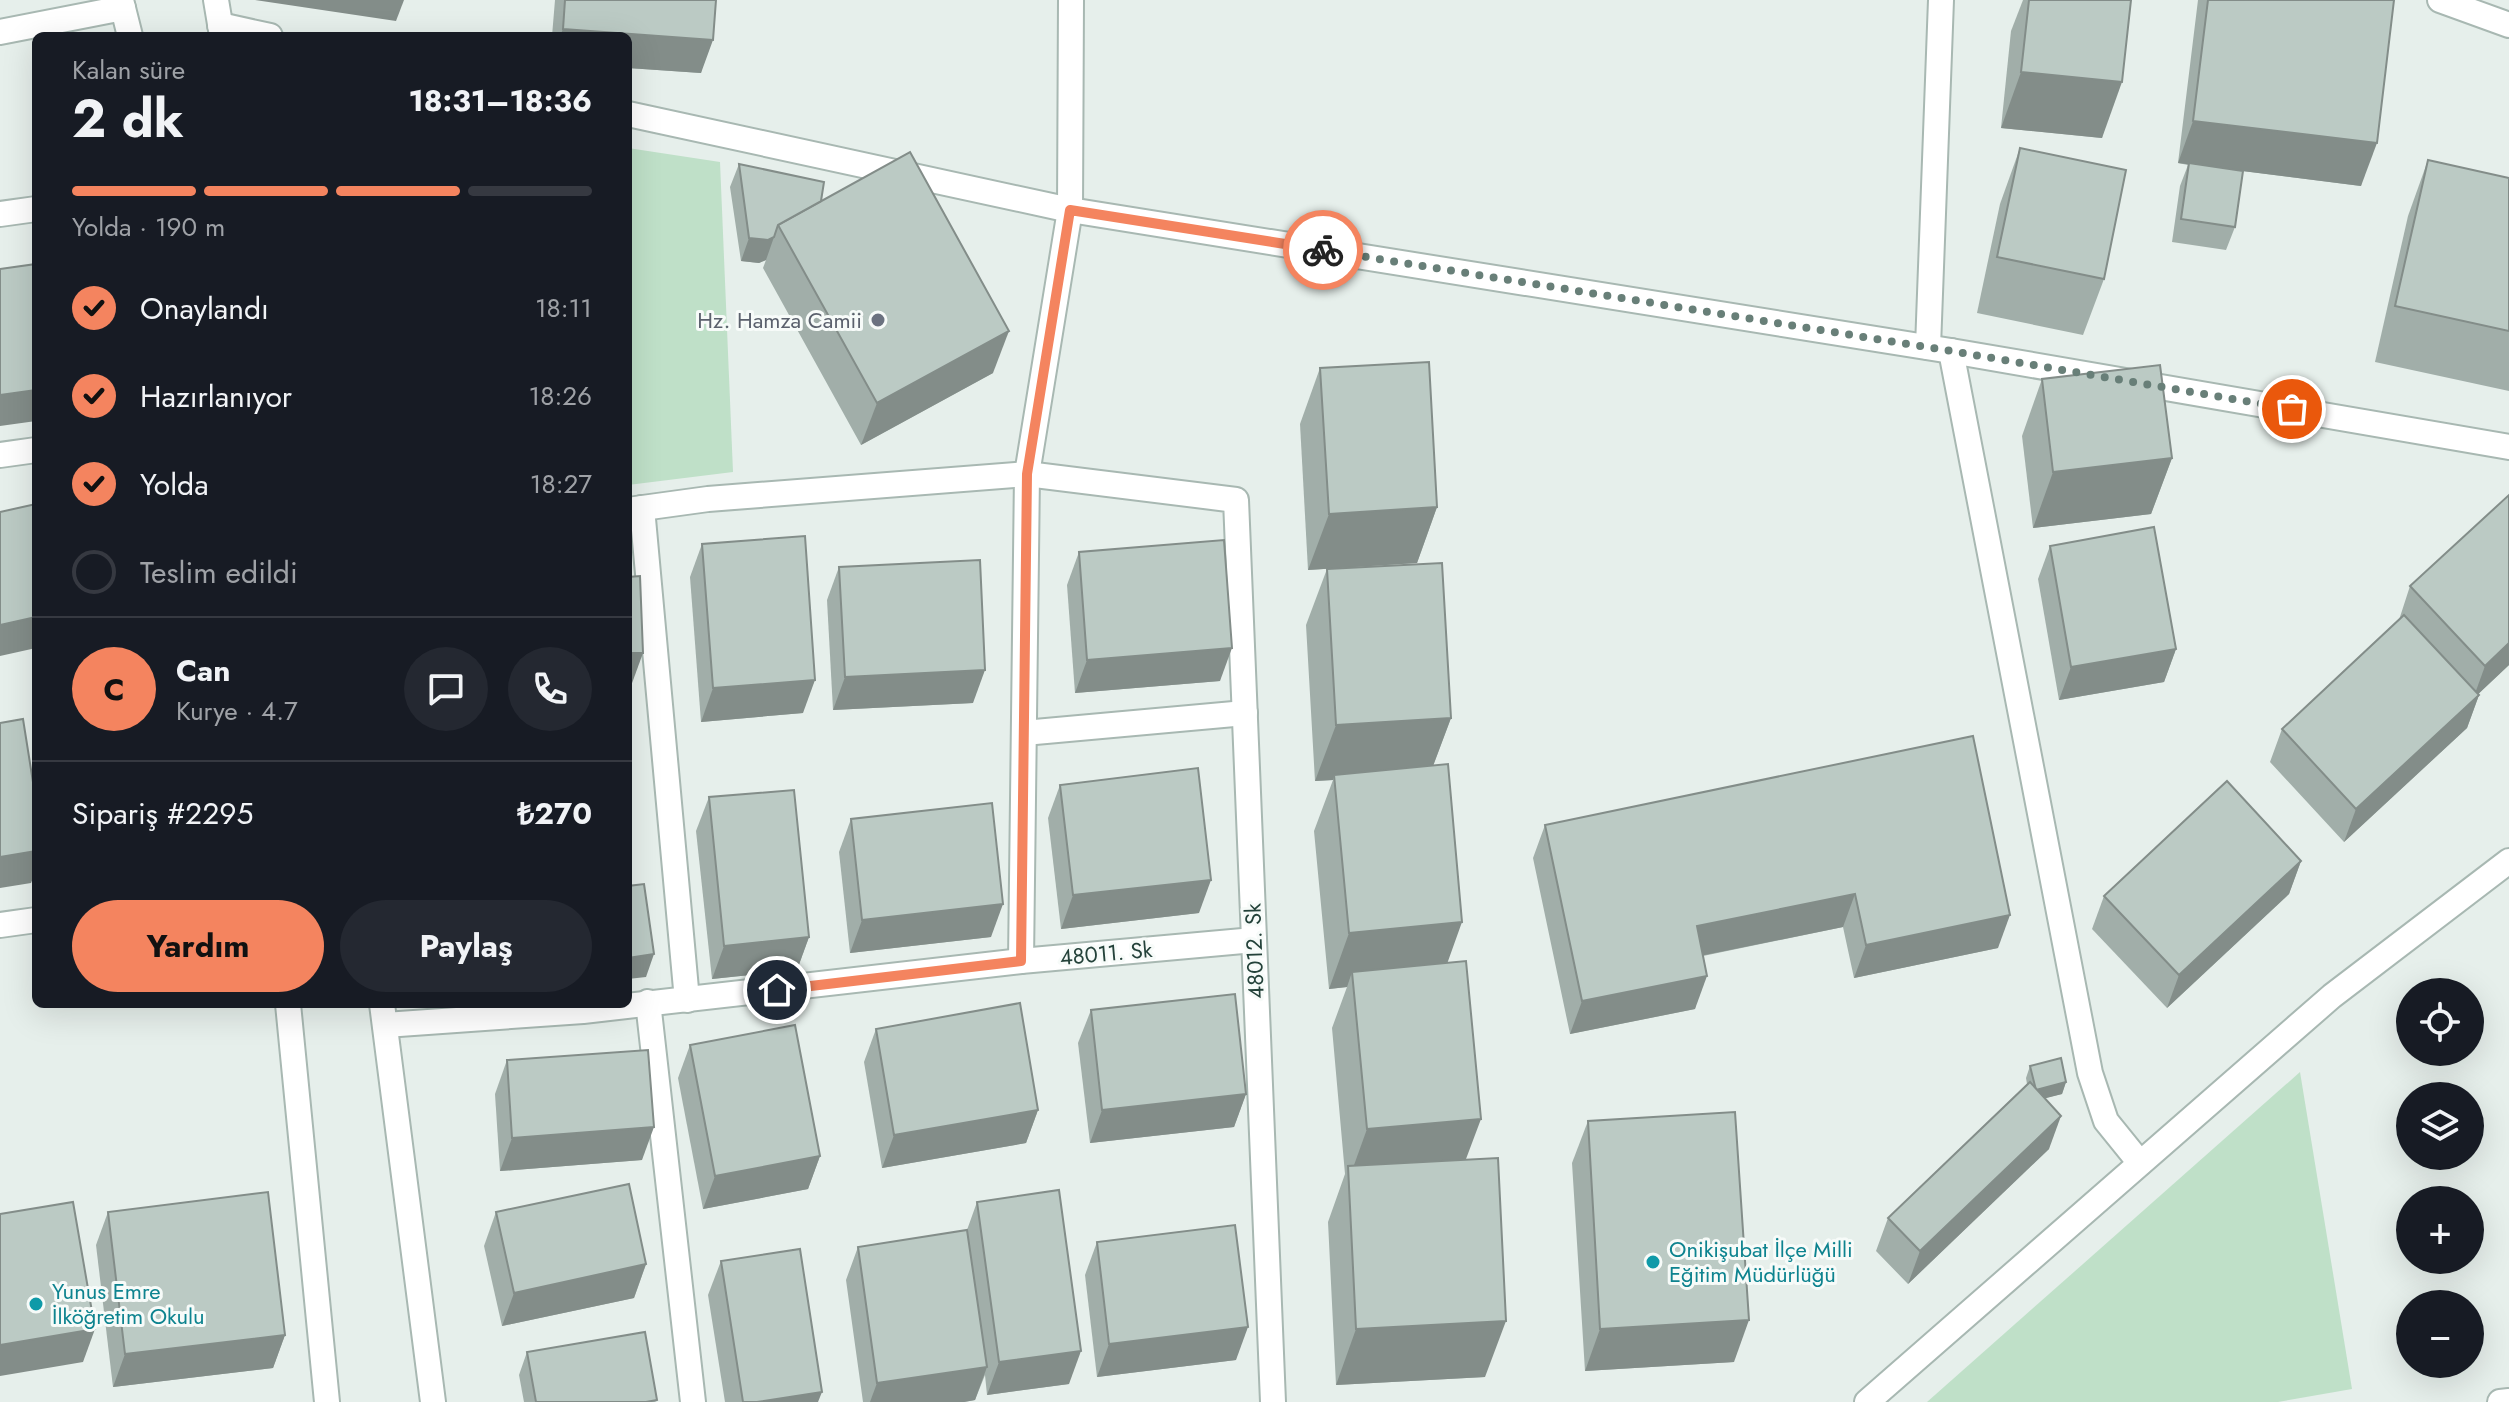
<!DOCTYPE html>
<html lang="tr">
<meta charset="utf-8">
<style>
body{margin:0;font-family:Jost,sans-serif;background:#242831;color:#f1f3f6;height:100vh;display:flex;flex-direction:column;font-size:30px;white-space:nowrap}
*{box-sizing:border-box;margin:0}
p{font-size:26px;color:#9ea1a6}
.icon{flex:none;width:44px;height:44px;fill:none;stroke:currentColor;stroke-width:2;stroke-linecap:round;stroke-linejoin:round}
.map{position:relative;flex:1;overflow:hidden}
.sheet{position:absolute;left:32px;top:32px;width:600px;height:976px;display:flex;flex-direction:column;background:#171b24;border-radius:12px;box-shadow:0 8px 32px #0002}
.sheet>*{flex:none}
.tools{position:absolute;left:2396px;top:978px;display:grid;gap:16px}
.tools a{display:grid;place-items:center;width:88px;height:88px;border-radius:50%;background:#171b24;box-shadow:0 8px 32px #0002;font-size:40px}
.pin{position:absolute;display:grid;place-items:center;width:68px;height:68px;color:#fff;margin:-34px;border:4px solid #fff;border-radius:50%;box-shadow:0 2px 8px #0007}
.courier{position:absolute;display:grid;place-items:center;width:80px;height:80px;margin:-40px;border:6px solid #f4845f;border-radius:50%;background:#fff;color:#222;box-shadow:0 2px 10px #0007}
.summary em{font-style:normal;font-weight:700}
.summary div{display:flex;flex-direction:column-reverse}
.summary{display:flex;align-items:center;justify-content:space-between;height:136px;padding:0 40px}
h1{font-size:52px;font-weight:700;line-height:60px}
.bar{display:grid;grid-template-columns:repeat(4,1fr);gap:12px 8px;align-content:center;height:96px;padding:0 40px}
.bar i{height:10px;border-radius:6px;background:#363941}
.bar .current{background:#f4845f}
.bar p{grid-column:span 4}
.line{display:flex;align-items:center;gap:20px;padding:0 40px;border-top:2px solid #363941}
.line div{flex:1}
.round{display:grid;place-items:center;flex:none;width:84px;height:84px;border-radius:42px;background:#242831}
ol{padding:0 40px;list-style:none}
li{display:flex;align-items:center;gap:24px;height:88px}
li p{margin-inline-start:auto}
li .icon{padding:8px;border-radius:50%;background:#f4845f;color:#111;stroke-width:4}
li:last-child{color:#9ea1a6}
li i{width:44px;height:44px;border:4px solid #363941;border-radius:50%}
.button{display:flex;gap:16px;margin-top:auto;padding:16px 40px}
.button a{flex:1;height:92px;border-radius:48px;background:#f4845f;color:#111;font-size:32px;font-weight:700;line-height:92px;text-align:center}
.button a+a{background:#242831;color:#f1f3f6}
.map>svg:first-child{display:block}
.green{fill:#bfe0c8}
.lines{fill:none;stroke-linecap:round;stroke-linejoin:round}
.service-casing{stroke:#a8b8b2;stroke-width:28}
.minor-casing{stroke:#a8b8b2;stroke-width:28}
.tertiary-casing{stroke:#a8b8b2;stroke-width:28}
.service{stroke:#fff;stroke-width:24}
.minor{stroke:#fff;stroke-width:24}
.tertiary{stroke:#fff;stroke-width:24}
.wall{fill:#a1aea9}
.shaded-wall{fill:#838d89}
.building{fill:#bbcac4;stroke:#838d89;stroke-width:2}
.done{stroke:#687f78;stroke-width:8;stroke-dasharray:0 14.4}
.route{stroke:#f4845f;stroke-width:10}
.worship-dot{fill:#6b7280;stroke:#f7fbf9;stroke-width:3}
.culture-dot{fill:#0f9aa8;stroke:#f7fbf9;stroke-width:3}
.labels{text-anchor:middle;stroke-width:6;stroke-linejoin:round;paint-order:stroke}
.worship-label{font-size:22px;fill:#5b616d;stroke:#f7fbf9;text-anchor:end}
.street-label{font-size:22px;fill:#24423a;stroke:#f7fbf9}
.culture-label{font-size:22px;fill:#0d838f;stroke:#f7fbf9;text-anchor:start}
</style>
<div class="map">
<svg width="2509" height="1402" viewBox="0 0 2509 1402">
<rect width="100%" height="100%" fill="#e6efeb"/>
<g class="green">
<path d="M628 148 720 162 733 472 628 485Z"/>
<path d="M2300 1072 2352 1389 2278 1402H1927Z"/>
</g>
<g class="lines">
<defs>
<g id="service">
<path d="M642 508 687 1000"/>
<path d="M1024 733 1245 713"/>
<path d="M648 1002 693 1402"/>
</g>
<g id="minor">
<path d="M121 0 130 36"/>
<path d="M216 0 222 36"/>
<path d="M220 25 270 36"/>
<path d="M0 32 123 8"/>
<path d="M628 114 1070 210 1951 351 2509 447"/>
<path d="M0 214 36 209"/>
<path d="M1928 347 1941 0"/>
<path d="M1951 351 2090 1073 2106 1121 2140 1163"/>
<path d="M0 455 36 450"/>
<path d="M628 510 708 499 1027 474 1236 500 1273 1402"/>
<path d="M0 925 36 920"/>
<path d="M1021 961 1027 474 1070 210 1071 0"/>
<path d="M288 1004 327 1402"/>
<path d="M382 1004 433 1402"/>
<path d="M385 1025 583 1011 1021 961 1254 940"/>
<path d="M1867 1402 2332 996 2509 861"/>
<path d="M2500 1402 2509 1401"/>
</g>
<path id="tertiary" d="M2440 0 2509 25"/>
</defs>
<use href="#service" class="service-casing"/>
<use href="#minor" class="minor-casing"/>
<use href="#tertiary" class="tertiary-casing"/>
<use href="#service" class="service"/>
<use href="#minor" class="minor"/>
<use href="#tertiary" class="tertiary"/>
</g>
<g class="wall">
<path d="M555 0H716L701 73 628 68V36H552Z"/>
<path d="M2023 0H2131L2102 138 2001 128 2011 31Z"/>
<path d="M2198 0H2394L2361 186 2243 171 2235 227 2226 250 2172 242 2180 186 2188 165 2178 163Z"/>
<path d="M2020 148 2104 279 2083 335 1977 313 2000 204Z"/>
<path d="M2428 160 2509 178V391L2375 362 2408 216Z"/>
<path d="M739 164 821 201 993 373 861 445 763 268 766 260 759 263 741 261 730 187Z"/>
<path d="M1320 368 1437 507 1417 563 1308 570 1300 424Z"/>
<path d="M2042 379 2172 458 2151 514 2033 528 2022 436Z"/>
<path d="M702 544 803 713 701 722 690 577Z"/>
<path d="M2050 546 2176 649 2164 682 2059 700 2038 579Z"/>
<path d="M1079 552 1220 681 1075 693 1067 585Z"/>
<path d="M839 567 973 703 833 710 827 600Z"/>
<path d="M1327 569 1451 718 1433 766 1447 963 1485 1377 1336 1385 1328 1222 1345 1174 1332 1028 1347 987 1329 989 1314 831 1333 780 1315 781 1306 625Z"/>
<path d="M2410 586 2509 665 2478 694 2479 695 2467 728 2344 842 2270 762 2282 729 2399 620Z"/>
<path d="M1973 736 1998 948 1854 978 1843 927 1703 956 1695 1009 1570 1034 1533 858 1545 825Z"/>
<path d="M1060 785 1199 913 1061 929 1048 818Z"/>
<path d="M709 797 809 937 797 970 712 979 696 831Z"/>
<path d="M851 819 991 937 850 953 839 852Z"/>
<path d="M2301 861 2289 894 2167 1008 2092 929 2104 896Z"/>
<path d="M1091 1010 1246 1094 1234 1127 1090 1143 1078 1043Z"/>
<path d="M876 1029 1038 1110 1026 1143 882 1168 864 1062Z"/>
<path d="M690 1045 820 1156 808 1189 703 1209 678 1078Z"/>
<path d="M507 1060 642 1160 500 1171 495 1094Z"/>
<path d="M2030 1066 2066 1082 2062 1094 2045 1098 2049 1149 1908 1284 1876 1251 1888 1218 2027 1084 2026 1078Z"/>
<path d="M1588 1121 1734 1362 1585 1371 1572 1163Z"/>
<path d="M977 1202 1069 1384 987 1395 985 1375 975 1400 964 1402H863L846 1280 858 1247 967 1230Z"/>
<path d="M108 1212 285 1335 273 1368 113 1387 96 1245Z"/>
<path d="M496 1212 646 1264 634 1298 502 1326 484 1246Z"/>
<path d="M1097 1242 1236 1360 1097 1377 1085 1275Z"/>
<path d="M721 1261 818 1402H725L708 1295Z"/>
<path d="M527 1352 657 1402H524L519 1375Z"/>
</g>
<g class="shaded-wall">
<path d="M255 0H404L396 21Z"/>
<path d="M563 29 713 40 701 73 628 68V36H560Z"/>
<path d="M2021 72 2122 82 2102 138 2001 128Z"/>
<path d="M2193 121 2377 143 2361 186 2178 163Z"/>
<path d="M774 237 766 260 759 263 741 261 749 238Z"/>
<path d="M1009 331 993 373 861 445 877 403Z"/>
<path d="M36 390V421L0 426V395Z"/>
<path d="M2172 458 2151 514 2033 528 2053 472Z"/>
<path d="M1437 507 1417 563 1308 570 1329 514Z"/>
<path d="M36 617V648L0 656V625Z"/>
<path d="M2509 643V665L2473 699 2485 666Z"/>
<path d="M1232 648 1220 681 1075 693 1087 660Z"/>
<path d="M2176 649 2164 682 2059 700 2071 667Z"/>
<path d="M628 653H643L631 686H628Z"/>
<path d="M985 670 973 703 833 710 845 677Z"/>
<path d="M815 680 803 713 701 722 713 688Z"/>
<path d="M2479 695 2467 728 2344 842 2356 809Z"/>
<path d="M1451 718 1430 774 1334 775 1333 780 1315 781 1336 725Z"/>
<path d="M36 851V871L31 883 0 888V857Z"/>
<path d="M2301 861 2289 894 2167 1008 2179 975Z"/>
<path d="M1211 880 1199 913 1061 929 1073 895Z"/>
<path d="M1855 894 1843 927 1685 959 1697 926Z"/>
<path d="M1003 904 991 937 850 953 862 920Z"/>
<path d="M2010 915 1998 948 1854 978 1866 945Z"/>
<path d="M1462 922 1442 978 1352 972 1347 987 1329 989 1349 933Z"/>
<path d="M809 937 797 970 712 979 724 946Z"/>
<path d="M654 954 646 977 628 979V958Z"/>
<path d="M1707 976 1695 1009 1570 1034 1582 1001Z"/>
<path d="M2066 1082 2062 1094 2031 1102 2036 1090Z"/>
<path d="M1246 1094 1234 1127 1090 1143 1102 1110Z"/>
<path d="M1038 1110 1026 1143 882 1168 894 1135Z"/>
<path d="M2061 1116 2049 1149 1908 1284 1920 1251Z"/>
<path d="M1481 1119 1460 1175 1349 1179 1367 1129Z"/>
<path d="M654 1127 642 1160 500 1171 512 1138Z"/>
<path d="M820 1156 808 1189 703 1209 715 1176Z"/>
<path d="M646 1264 634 1298 502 1326 514 1293Z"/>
<path d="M1749 1320 1734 1362 1585 1371 1600 1329Z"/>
<path d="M1506 1321 1485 1377 1336 1385 1356 1329Z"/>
<path d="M1248 1327 1236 1360 1097 1377 1109 1344Z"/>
<path d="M95 1329 83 1362 0 1376V1345Z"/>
<path d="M285 1335 273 1368 113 1387 125 1354Z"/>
<path d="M1081 1351 1069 1384 987 1395 999 1362Z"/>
<path d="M987 1367 975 1400 964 1402H870L877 1383Z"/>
<path d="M822 1392 818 1402H757Z"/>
</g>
<g class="building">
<path d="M565 0H716L713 40 563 29Z"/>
<path d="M2029 0H2131L2122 82 2021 72Z"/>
<path d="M2208 0H2394L2377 143 2193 121Z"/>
<path d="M2020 148 2126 170 2104 279 1997 257Z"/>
<path d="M910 152 1009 331 877 403 778 225Z"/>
<path d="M2428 160 2509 178V331L2395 306Z"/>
<path d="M2189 163 2243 171 2235 227 2181 219Z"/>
<path d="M739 164 824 182 821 201 778 225 774 237 768 240 749 238Z"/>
<path d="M36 264V390L0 395V269Z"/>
<path d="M1429 362 1437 507 1329 514 1320 368Z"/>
<path d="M2160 365 2172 458 2053 472 2042 379Z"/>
<path d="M2509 495V643L2485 666 2410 586Z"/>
<path d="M36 504V617L0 625V512Z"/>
<path d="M2154 527 2176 649 2071 667 2050 546Z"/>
<path d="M805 536 815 680 713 688 702 544Z"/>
<path d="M1224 540 1232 648 1087 660 1079 552Z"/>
<path d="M980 560 985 670 845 677 839 567Z"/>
<path d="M1442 563 1451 718 1336 725 1327 569Z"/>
<path d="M640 576 643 653H628V577Z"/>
<path d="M2404 615 2479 695 2356 809 2282 729Z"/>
<path d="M23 719 36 801V851L0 857V723Z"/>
<path d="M1973 736 2010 915 1866 945 1855 894 1697 926 1707 976 1582 1001 1545 825Z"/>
<path d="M1448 764 1462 922 1349 933 1334 775Z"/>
<path d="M1198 768 1211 880 1073 895 1060 785Z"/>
<path d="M2227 781 2301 861 2179 975 2104 896Z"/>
<path d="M794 790 809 937 724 946 709 797Z"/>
<path d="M992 803 1003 904 862 920 851 819Z"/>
<path d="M644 884 654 954 628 958V886Z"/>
<path d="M1466 961 1481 1119 1367 1129 1352 972Z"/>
<path d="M1235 994 1246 1094 1102 1110 1091 1010Z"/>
<path d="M1020 1003 1038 1110 894 1135 876 1029Z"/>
<path d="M795 1025 820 1156 715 1176 690 1045Z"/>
<path d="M648 1050 654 1127 512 1138 507 1060Z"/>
<path d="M2061 1058 2066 1082 2036 1090 2030 1066Z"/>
<path d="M2030 1082 2061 1116 1920 1251 1888 1218Z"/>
<path d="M1735 1112 1749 1320 1600 1329 1588 1121Z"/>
<path d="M1498 1158 1506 1321 1356 1329 1348 1166Z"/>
<path d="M629 1184 646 1264 514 1293 496 1212Z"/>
<path d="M1059 1190 1081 1351 999 1362 977 1202Z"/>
<path d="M268 1192 285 1335 125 1354 108 1212Z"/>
<path d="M73 1202 95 1329 0 1345V1214Z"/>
<path d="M1235 1225 1248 1327 1109 1344 1097 1242Z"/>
<path d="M967 1230 987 1367 877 1383 858 1247Z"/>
<path d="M800 1249 822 1392 757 1402H743L721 1261Z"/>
<path d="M645 1332 657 1400 646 1402H536L527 1352Z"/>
</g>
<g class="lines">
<path class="done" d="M1323 250 1951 351 2292 409"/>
<path class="route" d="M777 990 1021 961 1027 474 1070 210 1323 250"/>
</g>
<circle class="worship-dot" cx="878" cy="320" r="8"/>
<g class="culture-dot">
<circle cx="1653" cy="1262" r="8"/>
<circle cx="36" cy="1304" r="8"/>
</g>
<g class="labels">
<g class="worship-label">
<text x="862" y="328">Hz. Hamza Camii</text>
</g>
<g class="street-label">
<text transform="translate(1254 951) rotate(-92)" y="8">48012. Sk</text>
<text transform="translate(1106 953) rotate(-5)" y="8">48011. Sk</text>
</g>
<g class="culture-label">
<text x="1669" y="1257">Onikişubat İlçe Milli<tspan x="1669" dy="25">Eğitim Müdürlüğü</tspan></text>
<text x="52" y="1299">Yunus Emre<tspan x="52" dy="25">İlköğretim Okulu</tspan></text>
</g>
</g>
</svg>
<div class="tools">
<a><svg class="icon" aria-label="locate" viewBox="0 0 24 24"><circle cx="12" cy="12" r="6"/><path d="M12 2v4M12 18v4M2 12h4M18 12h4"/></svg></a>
<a><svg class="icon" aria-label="layers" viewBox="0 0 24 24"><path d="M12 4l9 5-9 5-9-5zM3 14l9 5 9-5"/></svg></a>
<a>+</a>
<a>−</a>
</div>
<div class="pin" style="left:2292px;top:409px;background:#ea580c"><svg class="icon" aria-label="bag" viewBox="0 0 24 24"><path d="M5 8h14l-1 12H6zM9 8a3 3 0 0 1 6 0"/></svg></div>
<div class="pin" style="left:777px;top:990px;background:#1f2937"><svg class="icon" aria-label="home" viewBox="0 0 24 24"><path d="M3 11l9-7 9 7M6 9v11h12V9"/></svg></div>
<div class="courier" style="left:1323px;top:250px"><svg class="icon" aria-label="bike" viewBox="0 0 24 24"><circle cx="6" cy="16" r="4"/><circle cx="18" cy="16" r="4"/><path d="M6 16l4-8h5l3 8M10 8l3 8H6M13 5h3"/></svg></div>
<section class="sheet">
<div class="summary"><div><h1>2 dk</h1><p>Kalan süre</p></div><em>18:31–18:36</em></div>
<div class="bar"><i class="current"></i><i class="current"></i><i class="current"></i><i></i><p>Yolda · 190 m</p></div>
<ol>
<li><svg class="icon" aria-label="check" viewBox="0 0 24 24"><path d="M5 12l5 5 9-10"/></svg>Onaylandı<p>18:11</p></li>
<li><svg class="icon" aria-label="check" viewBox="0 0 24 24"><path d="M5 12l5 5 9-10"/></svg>Hazırlanıyor<p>18:26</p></li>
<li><svg class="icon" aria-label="check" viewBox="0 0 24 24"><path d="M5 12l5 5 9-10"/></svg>Yolda<p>18:27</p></li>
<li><i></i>Teslim edildi</li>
</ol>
<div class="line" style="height:144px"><b class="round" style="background:#f4845f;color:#111">C</b><div><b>Can</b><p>Kurye · 4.7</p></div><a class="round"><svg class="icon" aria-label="chat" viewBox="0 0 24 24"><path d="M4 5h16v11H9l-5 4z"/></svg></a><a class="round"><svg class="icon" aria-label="phone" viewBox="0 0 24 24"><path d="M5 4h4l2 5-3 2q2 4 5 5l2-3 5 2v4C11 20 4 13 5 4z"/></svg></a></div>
<div class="line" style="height:104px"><div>Sipariş #2295</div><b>₺270</b></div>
<div class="button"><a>Yardım</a><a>Paylaş</a></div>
</section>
</div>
